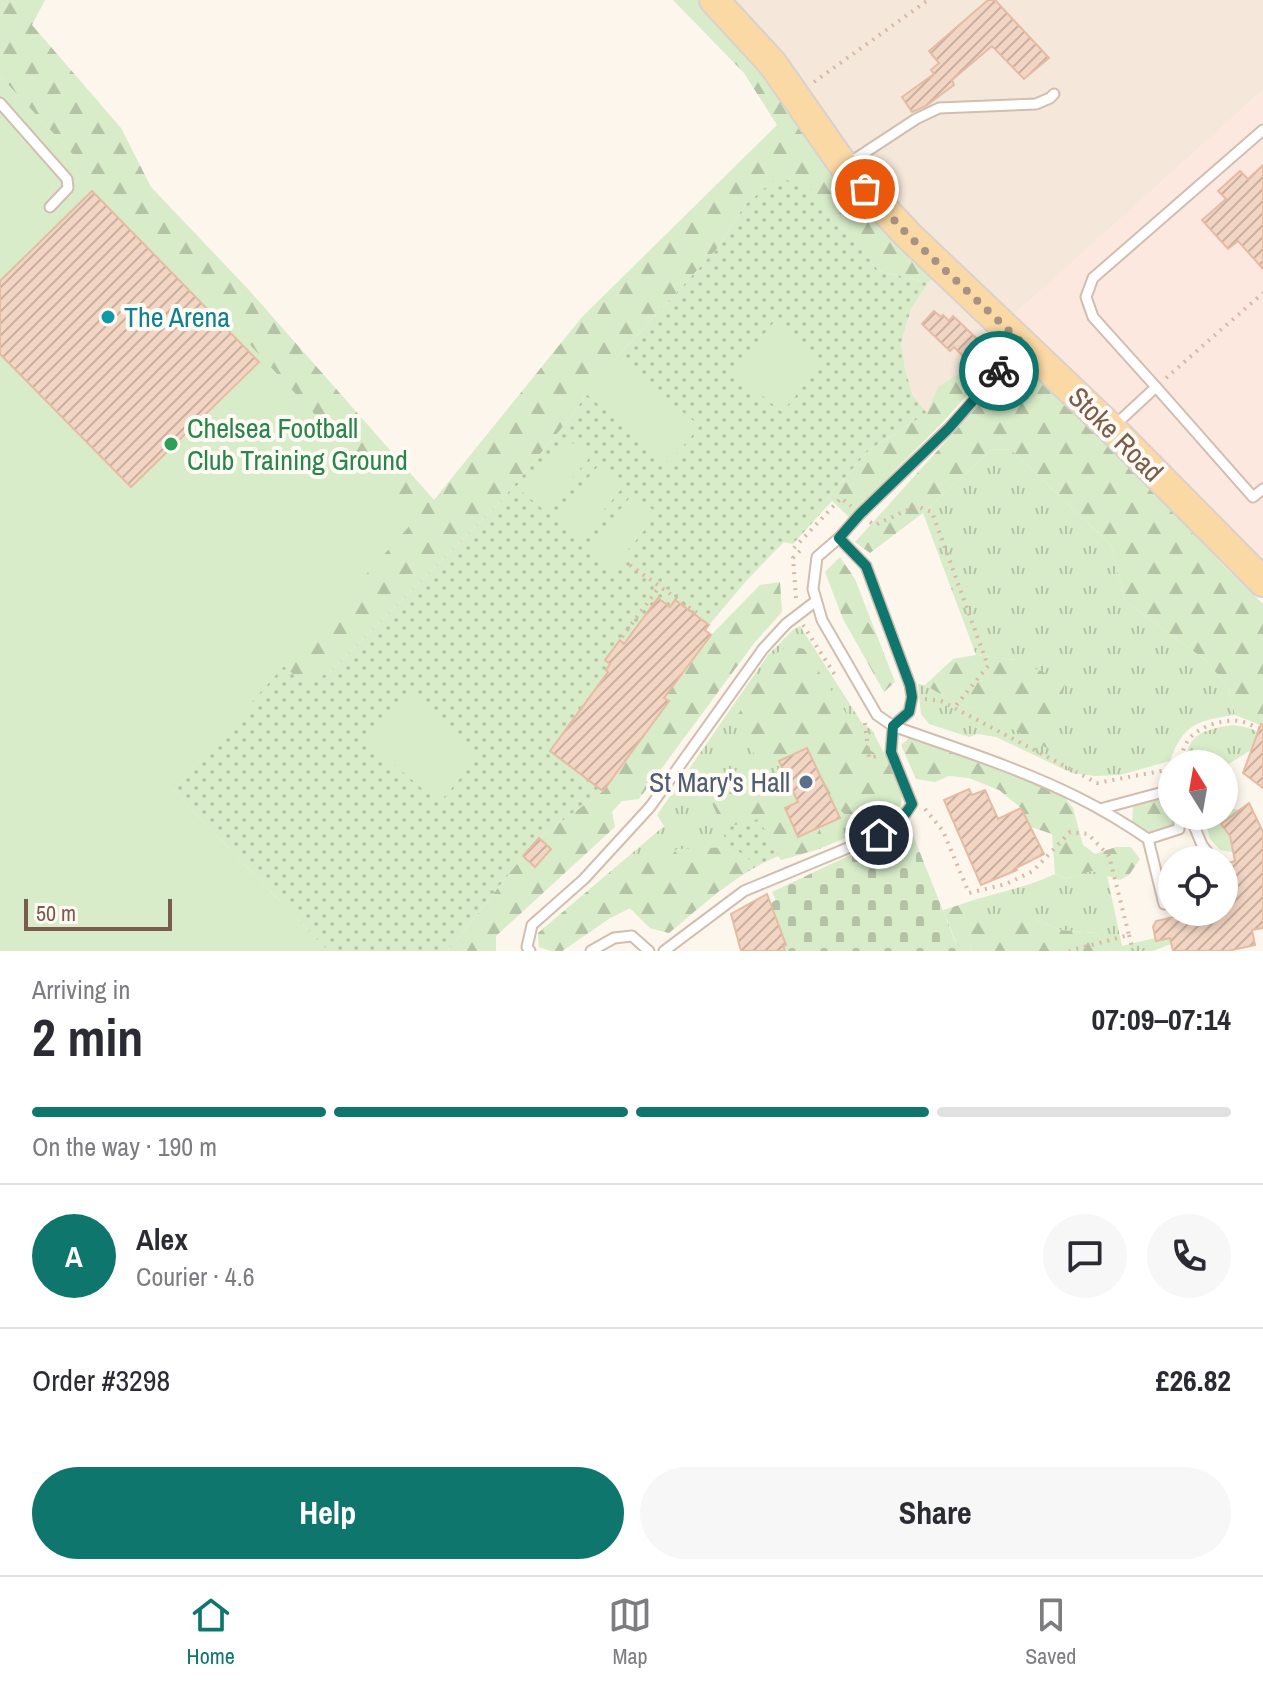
<!DOCTYPE html>
<meta charset="utf-8">
<style>
body{margin:0;font-family:"Archivo Narrow",sans-serif;background:#f7f7f7;color:#2b2b33;height:100vh;display:flex;flex-direction:column;font-size:30px;white-space:nowrap}
*{box-sizing:border-box;margin:0}
p{font-size:26px;color:#7c7c81}
.icon{flex:none;width:44px;height:44px;fill:none;stroke:currentColor;stroke-width:2;stroke-linecap:round;stroke-linejoin:round}
.map{position:relative;height:951px;overflow:hidden}
.panel{display:flex;flex-direction:column;background:#fff;flex:1}
.panel>*{flex:none}
.needle{width:52px;rotate:349deg}
.tools{position:absolute;left:1158px;top:750px;display:grid;gap:16px}
.tools a{display:grid;place-items:center;width:80px;height:80px;border-radius:50%;background:#fff;box-shadow:0 4px 12px #0003;font-size:40px}
.scale{position:absolute;left:24px;bottom:20px;width:148px;box-sizing:border-box;padding-left:8px;border:4px solid #7a5c4d;border-top:0;font-size:22px;line-height:28px;white-space:nowrap;color:#7a5c4d;-webkit-text-stroke:6px #fffaf3;paint-order:stroke}
.pin{position:absolute;display:grid;place-items:center;width:68px;height:68px;color:#fff;margin:-34px;border:4px solid #fff;border-radius:50%;box-shadow:0 2px 8px #0007}
.courier{position:absolute;display:grid;place-items:center;width:80px;height:80px;margin:-40px;border:6px solid #0f766e;border-radius:50%;background:#fff;color:#222;box-shadow:0 2px 10px #0007}
.headline em{font-style:normal;font-weight:800}
.headline div{display:flex;flex-direction:column-reverse}
.headline{display:flex;align-items:center;justify-content:space-between;height:136px;padding:0 32px}
h1{font-size:52px;font-weight:800;line-height:60px}
.bar{display:grid;grid-template-columns:repeat(4,1fr);gap:12px 8px;align-content:center;height:96px;padding:0 32px}
.bar i{height:10px;border-radius:6px;background:#e1e1e2}
.bar .active{background:#0f766e}
.bar p{grid-column:span 4}
.line{display:flex;align-items:center;gap:20px;padding:0 32px;border-top:2px solid #e1e1e2}
.line div{flex:1}
.round{display:grid;place-items:center;flex:none;width:84px;height:84px;border-radius:42px;background:#f7f7f7}
.primary-button{display:flex;gap:16px;margin-top:auto;padding:16px 32px}
.primary-button a{flex:1;height:92px;border-radius:48px;background:#0f766e;color:#fff;font-size:32px;font-weight:800;line-height:92px;text-align:center}
.primary-button a+a{background:#f7f7f7;color:#2b2b33}
.tab-bar{display:flex;justify-content:space-around;align-items:center;height:112px;border-top:2px solid #e1e1e2;background:#fff;font-size:22px;color:#7c7c81}
.tab-bar a{display:grid;justify-items:center;gap:4px}
.tab-bar .active{color:#0f766e}
.map>svg:first-child{display:block}
.residential{fill:#f5e8da}
.commercial{fill:#fde8e0}
.grass{fill:url(#grass-tufts)}
.forest{fill:url(#forest-firs)}
.cemetery{fill:url(#cemetery-stones)}
.park{fill:url(#park-dots)}
.garden{fill:#d8ecc9}
.building{fill:url(#building-hatch);stroke:#e6bba3;stroke-width:2}
.lines{fill:none;stroke-linecap:round;stroke-linejoin:round}
.service-casing{stroke:#d1beb0;stroke-width:13}
.primary-casing{stroke:#dad1cd;stroke-width:32}
.path{stroke:#d9b8a5;stroke-width:4;stroke-dasharray:2 6;stroke-linecap:butt}
.service{stroke:#fff;stroke-width:9}
.primary{stroke:#fbd9a5;stroke-width:28}
.done{stroke:#a89285;stroke-width:8;stroke-dasharray:0 14.4}
.route{stroke:#0f766e;stroke-width:10}
.culture-dot{fill:#0f9aa8;stroke:#fffaf3;stroke-width:3}
.leisure-dot{fill:#2e9e5b;stroke:#fffaf3;stroke-width:3}
.service-dot{fill:#5c6f8a;stroke:#fffaf3;stroke-width:3}
.labels{text-anchor:middle;stroke-width:8;stroke-linejoin:round;paint-order:stroke}
.culture-label{font-size:28px;fill:#0d838f;stroke:#fffaf3;text-anchor:start}
.leisure-label{font-size:28px;fill:#27864d;stroke:#fffaf3;text-anchor:start}
.street-label{font-size:28px;fill:#7a5c4d;stroke:#fffaf3}
.service-label{font-size:28px;fill:#4e5e75;stroke:#fffaf3;text-anchor:end}
</style>
<div class="map">
<svg width="1263" height="951" viewBox="0 0 1263 951">
<defs>
<pattern id="grass-tufts" width="24" height="20" patternUnits="userSpaceOnUse" patternTransform="scale(2)"><rect width="24" height="20" fill="#d8ecc9"/><path d="M3 7l-1-3M5 7V3M7 7l1-3M15 17l-1-3M17 17v-4M19 17l1-3" fill="none" stroke="#b4c2a5"/></pattern>
<pattern id="forest-firs" width="22" height="20" patternUnits="userSpaceOnUse" patternTransform="scale(2)"><rect width="22" height="20" fill="#d8ecc9"/><path d="M5 1l3.5 6h-7zM16 11l3.5 6h-7z" fill="#b4c2a5"/></pattern>
<pattern id="cemetery-stones" width="16" height="16" patternUnits="userSpaceOnUse" patternTransform="scale(2)"><rect width="16" height="16" fill="#d8ecc9"/><path d="M2 7V4a2 2 0 0 1 4 0v3zM10 15v-3a2 2 0 0 1 4 0v3z" fill="#b4c2a5"/></pattern>
<pattern id="park-dots" width="8" height="8" patternUnits="userSpaceOnUse" patternTransform="scale(2)"><rect width="8" height="8" fill="#d8ecc9"/><path d="M2 2h.1M6 6h.1" fill="none" stroke="#b4c2a5" stroke-width="1.8" stroke-linecap="round"/></pattern>
<pattern id="building-hatch" width="6" height="6" patternUnits="userSpaceOnUse" patternTransform="scale(2)"><rect width="6" height="6" fill="#f3d5c3"/><path d="M-1 1l2-2M0 6l6-6M5 7l2-2" fill="none" stroke="#cab0a1"/></pattern>
</defs>
<rect width="100%" height="100%" fill="#fdf6ec"/>
<path class="residential" d="M707 0H1263V90L990 337 994 342V352L991 362 981 373 983 378 974 388 927 413 913 396 905 369 901 343 911 309 928 283 933 278Z"/>
<path class="commercial" d="M1263 90V567L1013 315Z"/>
<g class="grass">
<path d="M1010 449 1111 545 1125 601 1208 662 1229 690 1235 715C1198 720 1183 724 1170 761L1120 775 1095 776 1072 773 996 737 978 734 969 737 929 724 921 714 918 684 925 685 949 699 978 711 1016 660 976 655 923 513 991 450Z"/>
<path d="M800 626 862 723 872 730 902 788 901 805 862 831 819 849 781 860 778 856C736 874 703 905 669 933L650 928 630 908 610 918 562 951H552L539 947 538 933 664 826 657 815 768 655 793 630Z"/>
<path d="M1232 725 1245 727 1263 733V755L1251 750 1227 765 1224 770V764H1187C1184 734 1207 729 1232 725Z"/>
<path d="M1224 804 1227 808 1240 810 1221 824 1230 836 1233 852 1220 850 1210 839 1204 816H1224Z"/>
<path d="M1092 871 1107 875 1122 946 1155 938 1160 940 1170 938 1171 944 1153 951H1112L1095 933 1061 930 1033 919H967L959 905C991 893 1024 889 1055 874L1066 879Z"/>
</g>
<g class="forest">
<path d="M0 0H45L32 25 121 128 151 187 248 289 434 500 582 317 777 125 744 73 673 0H707L933 270V278L928 283 879 271 811 190 745 205 716 250 616 358 586 394 572 416 501 501 328 674 301 681 283 666 413 521 0 76Z"/>
<path d="M972 365 983 378 940 425 849 517 828 497 869 450 927 413 938 387Z"/>
<path d="M1040 372 1137 472 1224 566 1263 604V726L1235 715 1229 690 1208 662 1125 601 1111 545 1010 449 991 450 923 513 870 553 855 542 994 388 1016 376Z"/>
<path d="M840 557 855 579 895 682 884 692 843 619 825 572Z"/>
<path d="M780 582 782 612 755 642 639 799 622 801 612 812 615 827 496 936V951H448L523 856 535 866 551 849 539 838 603 791 669 702 664 698 711 635 760 585Z"/>
<path d="M788 645 804 649 871 751 888 761 902 788 901 805 873 825H857L833 804 807 749 779 761H758L735 720 772 657Z"/>
<path d="M976 655 1016 660 1065 682 1056 734 1049 749 978 711 949 699 925 685 953 659Z"/>
<path d="M909 738 943 747 986 762 1062 794 1073 808 1083 845 1095 854 1116 847H1131L1140 859 1129 875 1120 880 1092 871 1066 879 1055 874 1052 834 1031 827 1021 808 999 790 969 778 949 776 935 782 916 779 901 745Z"/>
<path d="M742 775 758 792 774 796 785 808 798 837 819 828 821 833 819 849 781 860 759 820 723 828 711 801 724 776Z"/>
<path d="M1167 797 1172 804V816H1175V825C1156 836 1151 834 1132 824L1133 807 1148 799Z"/>
<path d="M733 847 756 865 715 894 669 933 650 928 630 908 610 918 562 951H552L539 947 538 933 632 854 666 862 677 849Z"/>
<path d="M959 905 967 919H1033L1061 930 1095 933 1112 951H972L969 943 958 947 943 910Z"/>
</g>
<path class="cemetery" d="M909 825 957 946 969 943 972 951H785L783 946 786 944 774 912 769 904 776 900 772 892 882 840Z"/>
<g class="park">
<path d="M778 177 811 189 879 271 928 283 911 309 901 343 905 369 913 396 927 413 869 450 828 497 832 501 793 544 784 542 747 580 709 625 670 607 624 644 619 641 605 660 610 664 606 670 608 672 550 751 603 791 539 838 523 856 448 951H328L173 790 283 666 301 680 328 674 501 501 572 416 586 394 616 358 716 250 745 205Z"/>
<path d="M759 819 778 856 756 865 733 847H726L723 828Z"/>
</g>
<g class="garden">
<path d="M0 76 414 521 173 790 328 951H0Z"/>
<path d="M775 321 824 362 782 412 733 371Z"/>
<path d="M616 358 700 426 669 463 586 394Z"/>
<path d="M565 437 590 457 545 511 520 490Z"/>
<path d="M599 465 624 486 579 540 554 519Z"/>
<path d="M633 494 658 514 613 568 588 547Z"/>
<path d="M409 695 479 756 439 803 368 742Z"/>
</g>
<g class="building">
<path d="M988 0H995L1049 58 1024 79 992 46 952 80 954 85 926 106 912 112 902 97 934 74 931 70 939 63 929 51Z"/>
<path d="M1263 165V269L1238 241 1228 249 1202 220 1226 199 1218 191 1240 171 1248 179Z"/>
<path d="M92 191 259 362 131 487 0 354V281Z"/>
<path d="M934 311 941 317 943 315 949 321 953 316 991 352 986 358 991 362 980 373 954 347 950 351 922 324Z"/>
<path d="M658 598 670 607 675 600 709 625 705 630 711 635 664 698 669 701 603 791 550 751 608 672 606 670 610 664 605 660 620 640 624 644Z"/>
<path d="M1261 724H1263V788L1243 773Z"/>
<path d="M807 748 840 818 798 837 785 808 798 802 779 761Z"/>
<path d="M969 789 972 795 985 790 998 819 1021 808 1044 854 1016 868 1017 870 981 885 944 800Z"/>
<path d="M1249 803 1263 832V928L1252 930 1255 945 1228 951H1173L1170 938 1156 941 1153 927 1156 921 1174 917 1173 912H1224V864L1235 861 1230 836 1221 824Z"/>
<path d="M539 838 551 849 535 867 523 856Z"/>
<path d="M767 894 786 945 783 946 785 951H741L731 914Z"/>
</g>
<g class="lines">
<defs>
<g id="service">
<path d="M0 103 67 179 68 188 50 207"/>
<path d="M846 165 916 119 939 108 1036 104 1050 98 1054 94"/>
<path d="M1156 387 1093 317 1086 297 1093 278 1263 130"/>
<path d="M1114 426 1156 387 1253 497 1263 489"/>
<path d="M839 538 866 566 910 685 912 697 909 712 893 726"/>
<path d="M893 726C955 748 1019 768 1079 798 1103 810 1126 824 1148 839L1164 904"/>
<path d="M1100 809 1167 791 1172 796"/>
<path d="M1190 816 1202 845 1212 858"/>
<path d="M1148 839 1179 829V816"/>
<path d="M530 951 527 947 532 925 584 879 650 807 763 649 786 624 816 601"/>
<path d="M591 951 614 938 632 936 649 951"/>
<path d="M664 951 744 891 879 835 906 813 912 804 891 752 893 726 877 715 822 620 813 589 817 557 839 538 860 514 949 428 1021 348"/>
</g>
<path id="primary" d="M714 0 772 63 844 166 908 235 1111 428 1263 582"/>
</defs>
<use href="#service" class="service-casing"/>
<use href="#primary" class="primary-casing"/>
<g class="path">
<path d="M814 82 928 0"/>
<path d="M1166 378 1263 293"/>
<path d="M870 522 875 525 916 506 932 512 988 666 954 708"/>
<path d="M794 548 841 498 851 506"/>
<path d="M630 565 701 616"/>
<path d="M796 598 793 558 801 550"/>
<path d="M803 625 835 675"/>
<path d="M622 637 660 586"/>
<path d="M925 699 941 701 1097 783 1166 770 1172 766"/>
<path d="M865 723 869 758 877 756"/>
<path d="M1175 764C1182 758 1182 750 1187 742 1196 727 1222 719 1239 721 1247 722 1255 727 1263 730"/>
<path d="M925 809 943 831 969 893 1006 884 1033 871 1070 832 1088 834 1109 856 1129 935 1069 951"/>
<path d="M1129 935 1133 951"/>
</g>
<use href="#service" class="service"/>
<use href="#primary" class="primary"/>
</g>
<g class="lines">
<path class="done" d="M865 189 908 235 1024 345 999 371"/>
<path class="route" d="M879 835 906 813 912 804 891 752 893 726 909 712 912 697 910 685 866 566 839 538 860 514 949 428 999 371"/>
</g>
<circle class="culture-dot" cx="108" cy="317" r="8"/>
<circle class="leisure-dot" cx="171" cy="444" r="8"/>
<circle class="service-dot" cx="806" cy="782" r="8"/>
<g class="labels">
<g class="culture-label">
<text x="124" y="327">The Arena</text>
</g>
<g class="leisure-label">
<text x="187" y="438">Chelsea Football<tspan x="187" dy="32">Club Training Ground</tspan></text>
</g>
<g class="street-label">
<text transform="translate(1116 434) rotate(45)" y="10">Stoke Road</text>
</g>
<g class="service-label">
<text x="790" y="792">St Mary's Hall</text>
</g>
</g>
</svg>
<div class="tools">
<a><svg class="needle" viewBox="-14 -14 28 28"><path d="M0-13l5 13h-10z" fill="#e53935"/><path d="M0 13l5-13h-10z" fill="#7c7c81"/></svg></a>
<a><svg class="icon" aria-label="locate" viewBox="0 0 24 24"><circle cx="12" cy="12" r="6"/><path d="M12 2v4M12 18v4M2 12h4M18 12h4"/></svg></a>
</div>
<div class="scale">50 m</div>
<div class="pin" style="left:865px;top:189px;background:#ea580c"><svg class="icon" aria-label="bag" viewBox="0 0 24 24"><path d="M5 8h14l-1 12H6zM9 8a3 3 0 0 1 6 0"/></svg></div>
<div class="pin" style="left:879px;top:835px;background:#1f2937"><svg class="icon" aria-label="home" viewBox="0 0 24 24"><path d="M3 11l9-7 9 7M6 9v11h12V9"/></svg></div>
<div class="courier" style="left:999px;top:371px"><svg class="icon" aria-label="bike" viewBox="0 0 24 24"><circle cx="6" cy="16" r="4"/><circle cx="18" cy="16" r="4"/><path d="M6 16l4-8h5l3 8M10 8l3 8H6M13 5h3"/></svg></div>
</div>
<section class="panel">
<div class="headline"><div><h1>2 min</h1><p>Arriving in</p></div><em>07:09–07:14</em></div>
<div class="bar"><i class="active"></i><i class="active"></i><i class="active"></i><i></i><p>On the way · 190 m</p></div>
<div class="line" style="height:144px"><b class="round" style="background:#0f766e;color:#fff">A</b><div><b>Alex</b><p>Courier · 4.6</p></div><a class="round"><svg class="icon" aria-label="chat" viewBox="0 0 24 24"><path d="M4 5h16v11H9l-5 4z"/></svg></a><a class="round"><svg class="icon" aria-label="phone" viewBox="0 0 24 24"><path d="M5 4h4l2 5-3 2q2 4 5 5l2-3 5 2v4C11 20 4 13 5 4z"/></svg></a></div>
<div class="line" style="height:104px"><div>Order #3298</div><b>£26.82</b></div>
<div class="primary-button"><a>Help</a><a>Share</a></div>
</section>
<nav class="tab-bar">
<a class="active"><svg class="icon" aria-label="home" viewBox="0 0 24 24"><path d="M3 11l9-7 9 7M6 9v11h12V9"/></svg>Home</a>
<a><svg class="icon" aria-label="map" viewBox="0 0 24 24"><path d="M3 6l6-2 6 2 6-2v14l-6 2-6-2-6 2zM9 4v14M15 6v14"/></svg>Map</a>
<a><svg class="icon" aria-label="saved" viewBox="0 0 24 24"><path d="M7 4h10v16l-5-4-5 4z"/></svg>Saved</a>
</nav>
